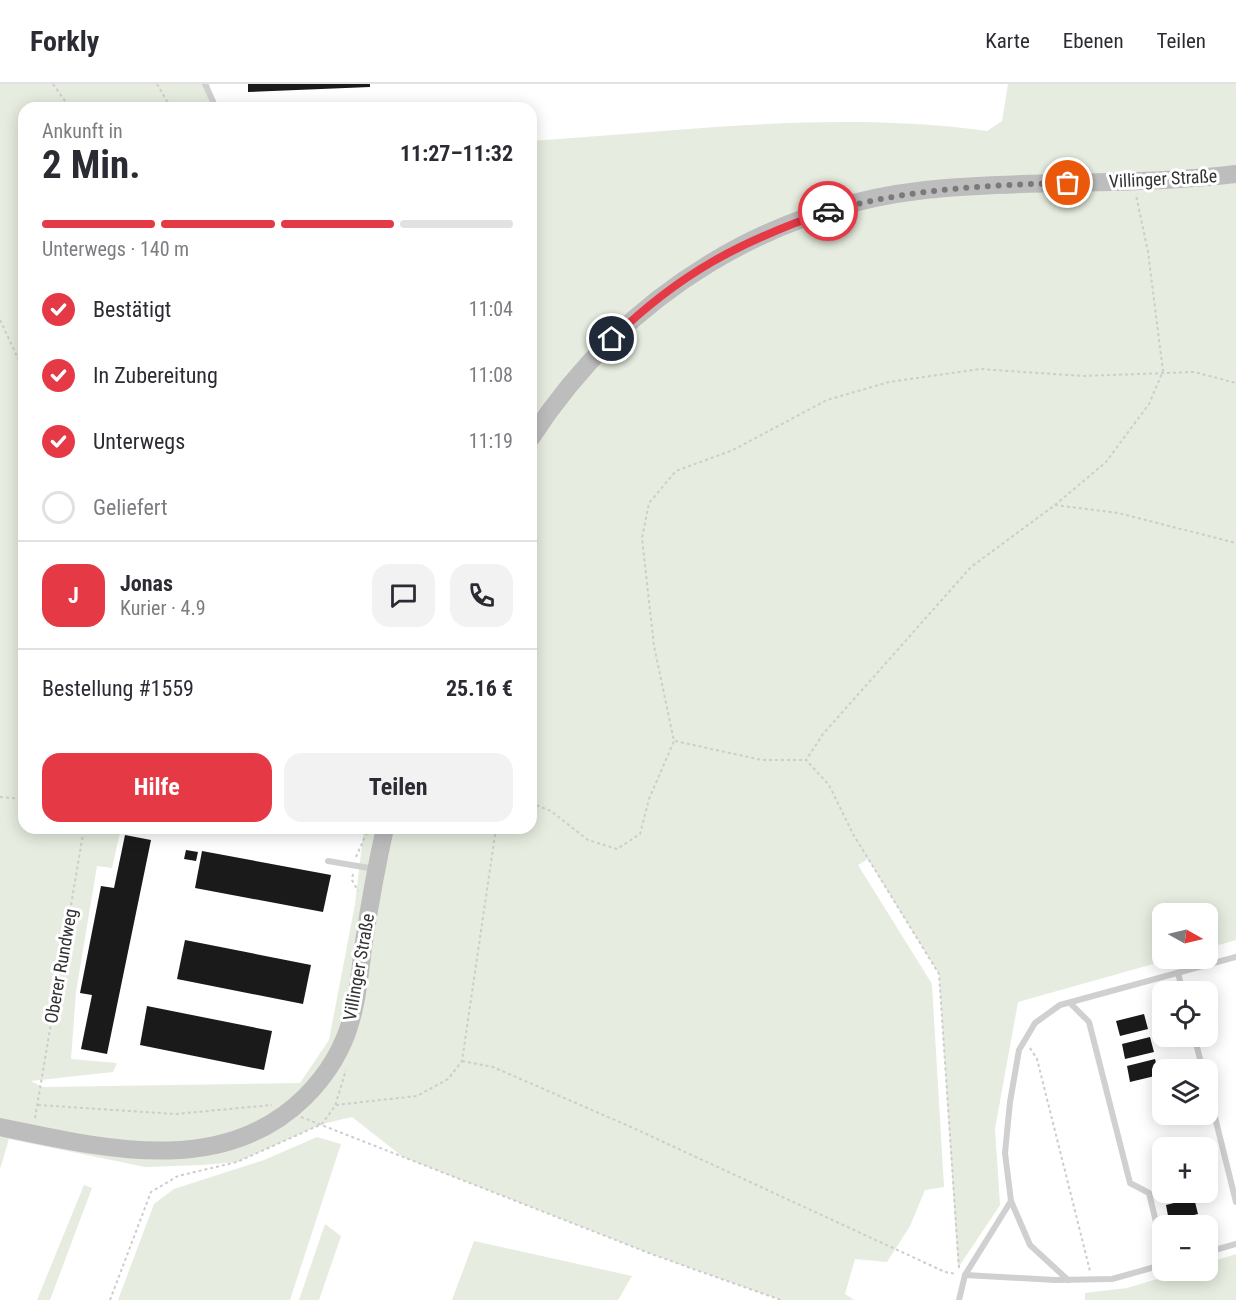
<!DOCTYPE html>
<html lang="de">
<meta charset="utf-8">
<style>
body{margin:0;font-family:"Roboto Condensed",sans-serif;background:#f2f2f3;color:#2b2b33;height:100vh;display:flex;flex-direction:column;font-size:22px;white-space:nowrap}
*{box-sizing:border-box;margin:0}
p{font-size:20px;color:#7c7c81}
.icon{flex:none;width:33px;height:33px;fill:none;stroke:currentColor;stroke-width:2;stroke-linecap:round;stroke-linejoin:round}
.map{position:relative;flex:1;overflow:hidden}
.sheet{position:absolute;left:18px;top:18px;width:519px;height:732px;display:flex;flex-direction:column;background:#fff;border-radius:18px;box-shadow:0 3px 15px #0003}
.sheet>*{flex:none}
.needle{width:39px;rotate:98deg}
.tools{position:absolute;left:1152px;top:819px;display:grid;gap:12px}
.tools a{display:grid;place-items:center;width:66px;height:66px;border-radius:12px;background:#fff;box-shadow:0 3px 15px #0003;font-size:30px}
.pin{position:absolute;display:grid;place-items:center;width:51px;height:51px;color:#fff;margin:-26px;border:3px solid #fff;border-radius:50%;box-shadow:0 2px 6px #0007}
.courier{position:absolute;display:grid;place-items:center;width:60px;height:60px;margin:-30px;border:4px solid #e63946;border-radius:50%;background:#fff;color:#222;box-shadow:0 2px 8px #0007}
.head em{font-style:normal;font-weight:700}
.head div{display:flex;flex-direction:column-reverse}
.head{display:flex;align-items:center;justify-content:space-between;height:102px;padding:0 24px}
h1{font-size:39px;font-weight:700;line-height:45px}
.bar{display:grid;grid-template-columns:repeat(4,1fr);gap:9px 6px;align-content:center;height:72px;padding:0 24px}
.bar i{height:8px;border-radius:4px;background:#e1e1e2}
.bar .on{background:#e63946}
.bar p{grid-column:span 4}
.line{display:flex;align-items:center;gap:15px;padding:0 24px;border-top:2px solid #e1e1e2}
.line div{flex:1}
.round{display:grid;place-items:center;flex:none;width:63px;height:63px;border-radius:18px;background:#f2f2f3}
ol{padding:0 24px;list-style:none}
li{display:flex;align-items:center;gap:18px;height:66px}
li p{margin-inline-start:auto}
li .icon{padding:6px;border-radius:50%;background:#e63946;color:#fff;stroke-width:4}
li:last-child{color:#7c7c81}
li i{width:33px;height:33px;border:3px solid #e1e1e2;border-radius:50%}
.cta{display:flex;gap:12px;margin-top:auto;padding:12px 24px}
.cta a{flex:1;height:69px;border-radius:18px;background:#e63946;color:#fff;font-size:24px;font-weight:700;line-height:69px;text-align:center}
.cta a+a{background:#f2f2f3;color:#2b2b33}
header{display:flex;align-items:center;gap:36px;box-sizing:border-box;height:84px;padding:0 30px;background:#fff;border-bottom:2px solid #e1e1e2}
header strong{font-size:28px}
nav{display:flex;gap:33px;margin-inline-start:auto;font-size:21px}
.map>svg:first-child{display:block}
.green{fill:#e6ecdf}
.building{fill:#1a1a1a}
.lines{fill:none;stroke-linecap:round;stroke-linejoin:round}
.path{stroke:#cdcdcd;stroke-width:2;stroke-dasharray:3 3;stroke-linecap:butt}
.lane{stroke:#d0d0d0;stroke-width:6}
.secondary{stroke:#bdbdbd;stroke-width:18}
.done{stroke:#7a7a7a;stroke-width:6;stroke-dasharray:0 10.8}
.route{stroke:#e63946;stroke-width:8}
.labels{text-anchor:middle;stroke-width:6;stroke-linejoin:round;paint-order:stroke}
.street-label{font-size:18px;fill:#333;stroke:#fff}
</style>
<header>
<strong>Forkly</strong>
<nav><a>Karte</a><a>Ebenen</a><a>Teilen</a></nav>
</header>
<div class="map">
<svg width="1236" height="1216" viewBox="0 0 1236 1216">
<rect width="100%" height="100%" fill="#fff"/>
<g class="green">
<path d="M0 0H209L217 24H24V744H121L112 784 97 782 76 908 71 975 117 979 113 988 31 997 43 1003 300 999 329 956 355 820 364 744H531V57C681 47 837 26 987 47L1002 37 1008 0H1236V856L1208 864V830H1162V874L1171 875 1018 918 995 1045 1000 1121 958 1184 939 890 868 775 858 781 932 900 944 1103 925 1106 910 1142 887 1178 855 1175 845 1210 854 1216H781L654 1171 403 1073 352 1033 322 1040 237 1078 202 1081 145 1083 9 1055 0 1085Z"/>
<path d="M317 1053 341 1060 290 1216H118L154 1120 174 1105 264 1076Z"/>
<path d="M84 1101 92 1104 50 1216H37Z"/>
<path d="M325 1140 341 1152 319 1216H299Z"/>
<path d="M474 1157 632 1192 618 1216H452Z"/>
<path d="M1236 1170V1216H1085V1209L1127 1204 1184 1187 1208 1186V1179Z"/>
</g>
<g class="building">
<path d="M248 0H370V3L248 8Z"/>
<path d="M125 751 151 756 107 970 81 965 92 911 80 909 101 802 114 804Z"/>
<path d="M186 766 198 768 196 777 184 775Z"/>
<path d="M202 767 331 791 323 828 195 804Z"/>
<path d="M185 856 311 881 303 920 177 895Z"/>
<path d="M147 922 272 947 264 986 140 961Z"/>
<path d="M1144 930 1148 945 1120 952 1116 937Z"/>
<path d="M1150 953 1154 968 1125 975 1122 960Z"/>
<path d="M1155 975 1159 991 1130 998 1127 982Z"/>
<path d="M1162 1108H1189V1109L1164 1116Z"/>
<path d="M1194 1114 1198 1130 1169 1137 1166 1121Z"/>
</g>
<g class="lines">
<g class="path">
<path d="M53 0 70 24"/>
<path d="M157 0 171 24"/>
<path d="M0 236 24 287"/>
<path d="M1055 421 1118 429 1236 459"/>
<path d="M675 657 762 676H806"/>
<path d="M0 713 24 715"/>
<path d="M531 719 551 727 588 756 617 765 640 750 649 715 674 657 654 562 642 454 649 419 676 387 733 366 827 316 889 298 980 285 1083 292 1194 288 1236 299"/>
<path d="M356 773 368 746"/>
<path d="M353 790 352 796 358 807"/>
<path d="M1030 964 1037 975 1090 1187"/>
<path d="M462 977 493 983 631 1043 945 1188 956 1190"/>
<path d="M38 1021 175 1030 272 1021"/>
<path d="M336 1021 417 1012 448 995 462 977 496 744"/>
<path d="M301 1033 654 1171 781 1216"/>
<path d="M35 1034 84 744"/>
<path d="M959 1184 939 890 853 750 829 701 806 676 823 650 971 483 1055 421 1106 378 1149 320 1163 287 1148 168 1136 111"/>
<path d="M110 1216 151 1108 178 1092 237 1078 322 1040 335 1022 346 986"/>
</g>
<g class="lane">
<path d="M205 0 216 24"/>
<path d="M328 777 375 785"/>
<path d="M1178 889 1183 908"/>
<path d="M1070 919 1089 938 1130 1099 1149 1109 1162 1163"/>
<path d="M1194 952 1203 986"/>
<path d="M1208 1005 1236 1118"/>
<path d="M1011 1117 1030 1161 1068 1196"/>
<path d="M1208 1168 1236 1160"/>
<path d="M965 1191 1055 1196 1112 1195 1162 1181"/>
<path d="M959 1216 965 1191 1011 1117 1005 1069 1010 1018 1019 966 1035 939 1060 921 1236 873"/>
</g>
<g class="secondary">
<path d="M531 354C625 210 773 117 946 104 1043 96 1140 102 1236 90"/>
<path d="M0 1043C102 1064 222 1095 305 1013 327 991 343 965 351 936 358 913 360 888 363 864 369 824 376 784 385 744"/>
</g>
</g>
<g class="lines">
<path class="done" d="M828 127C911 105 983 101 1068 99"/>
<path class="route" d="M612 255C680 189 739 158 828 127"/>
</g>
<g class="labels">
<g class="street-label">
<text transform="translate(1163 95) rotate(-3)" y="6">Villinger Straße</text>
<text transform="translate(61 882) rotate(-80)" y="6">Oberer Rundweg</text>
<text transform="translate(359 883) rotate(-80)" y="6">Villinger Straße</text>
</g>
</g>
</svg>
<div class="tools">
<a><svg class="needle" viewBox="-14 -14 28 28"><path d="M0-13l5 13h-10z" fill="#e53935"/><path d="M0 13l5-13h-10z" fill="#7c7c81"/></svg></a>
<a><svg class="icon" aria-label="locate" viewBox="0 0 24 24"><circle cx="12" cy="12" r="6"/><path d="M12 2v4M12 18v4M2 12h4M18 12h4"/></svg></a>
<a><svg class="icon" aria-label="layers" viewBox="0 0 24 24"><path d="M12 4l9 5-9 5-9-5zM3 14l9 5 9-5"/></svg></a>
<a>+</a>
<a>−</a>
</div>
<div class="pin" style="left:1068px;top:99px;background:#ea580c"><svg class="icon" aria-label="bag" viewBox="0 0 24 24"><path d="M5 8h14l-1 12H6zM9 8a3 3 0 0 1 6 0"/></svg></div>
<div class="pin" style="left:612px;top:255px;background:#1f2937"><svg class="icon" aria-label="home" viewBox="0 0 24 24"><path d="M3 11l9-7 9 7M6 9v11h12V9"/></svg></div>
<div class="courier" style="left:828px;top:127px"><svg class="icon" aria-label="car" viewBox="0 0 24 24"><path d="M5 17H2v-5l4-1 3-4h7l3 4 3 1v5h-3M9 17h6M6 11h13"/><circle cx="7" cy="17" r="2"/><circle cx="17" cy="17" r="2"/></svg></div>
<section class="sheet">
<div class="head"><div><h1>2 Min.</h1><p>Ankunft in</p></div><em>11:27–11:32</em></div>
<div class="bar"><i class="on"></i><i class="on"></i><i class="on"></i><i></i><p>Unterwegs · 140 m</p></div>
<ol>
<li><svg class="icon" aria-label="check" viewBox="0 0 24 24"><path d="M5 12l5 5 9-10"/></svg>Bestätigt<p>11:04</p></li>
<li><svg class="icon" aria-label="check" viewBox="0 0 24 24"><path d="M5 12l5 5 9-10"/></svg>In Zubereitung<p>11:08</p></li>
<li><svg class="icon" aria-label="check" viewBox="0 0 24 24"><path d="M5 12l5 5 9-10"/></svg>Unterwegs<p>11:19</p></li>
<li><i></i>Geliefert</li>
</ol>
<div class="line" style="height:108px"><b class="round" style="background:#e63946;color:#fff">J</b><div><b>Jonas</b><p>Kurier · 4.9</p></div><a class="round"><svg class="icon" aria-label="chat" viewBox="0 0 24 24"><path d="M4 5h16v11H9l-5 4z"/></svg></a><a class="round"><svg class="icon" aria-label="phone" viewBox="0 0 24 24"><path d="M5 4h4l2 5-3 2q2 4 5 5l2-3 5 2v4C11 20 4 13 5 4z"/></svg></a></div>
<div class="line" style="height:78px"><div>Bestellung #1559</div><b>25.16 €</b></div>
<div class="cta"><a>Hilfe</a><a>Teilen</a></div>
</section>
</div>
